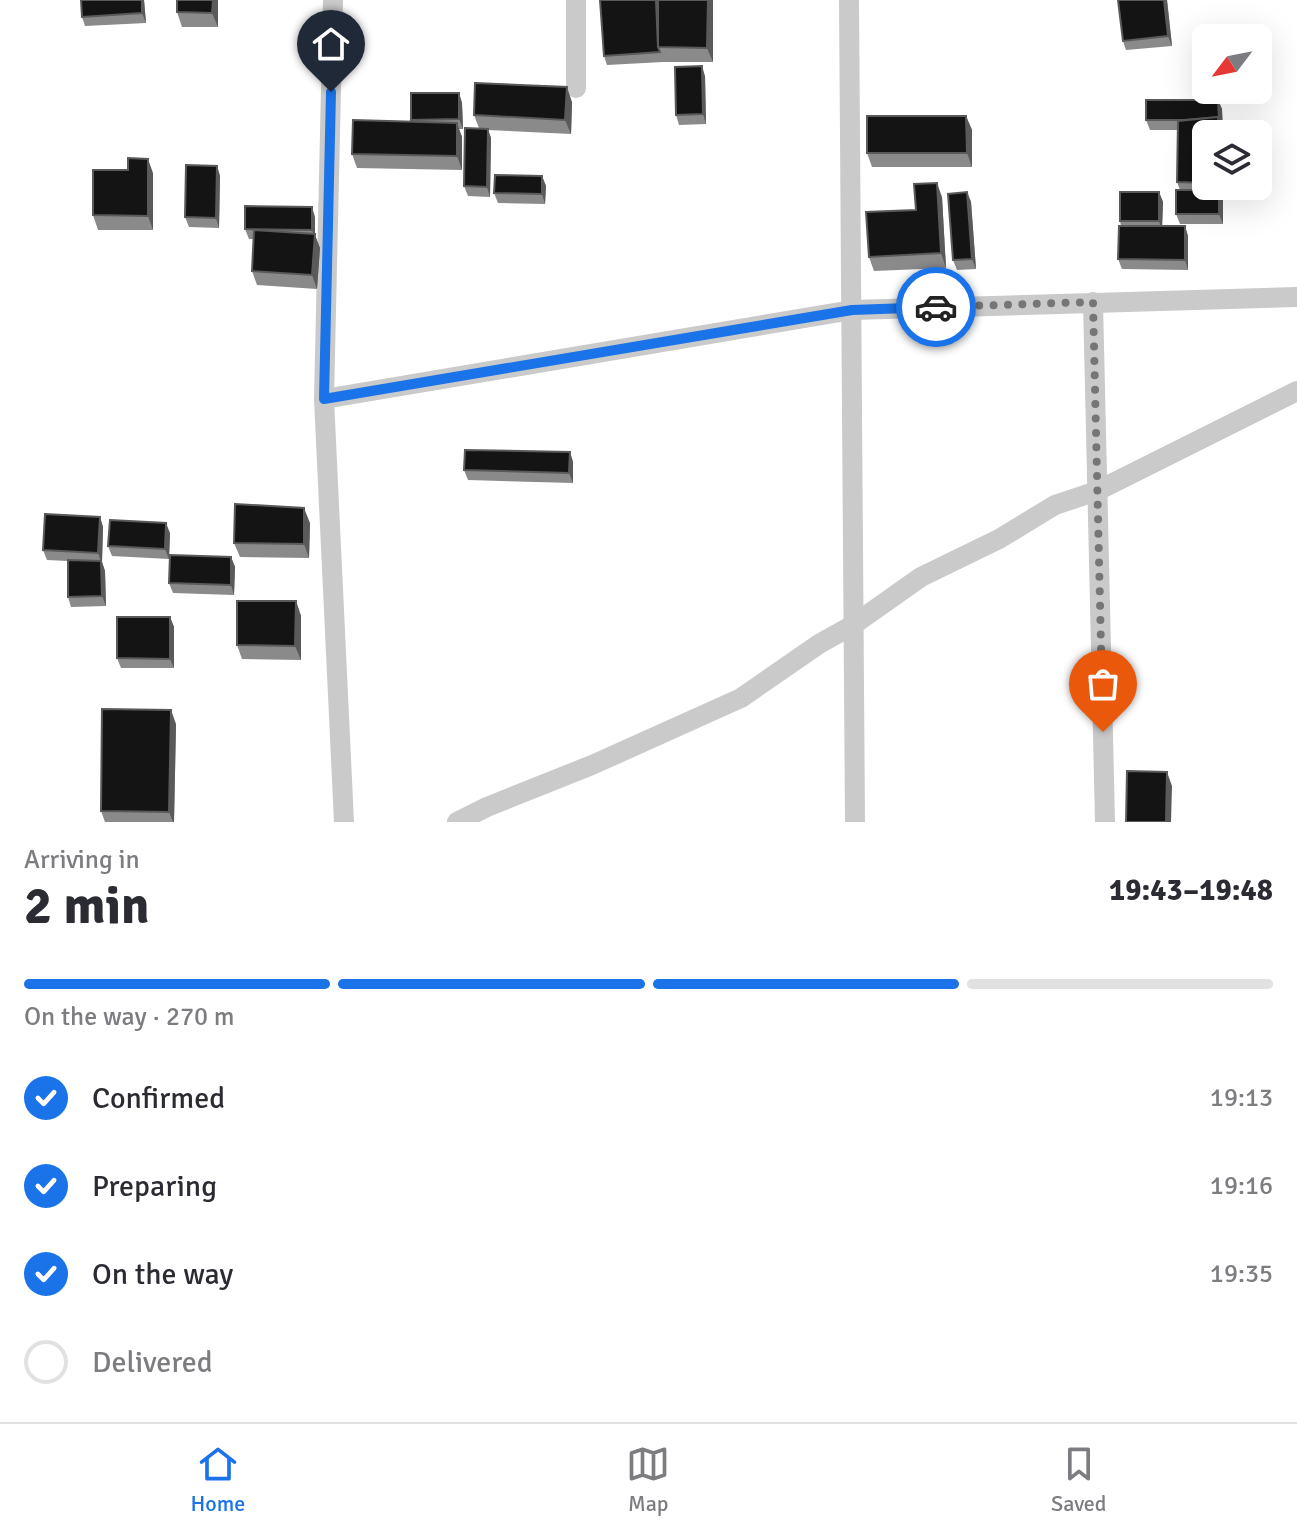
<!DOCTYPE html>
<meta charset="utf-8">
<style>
body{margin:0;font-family:Signika,sans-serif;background:#f2f2f3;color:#2b2b33;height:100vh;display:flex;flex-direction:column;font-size:30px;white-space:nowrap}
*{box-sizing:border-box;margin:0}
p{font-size:26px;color:#7c7c81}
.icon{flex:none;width:44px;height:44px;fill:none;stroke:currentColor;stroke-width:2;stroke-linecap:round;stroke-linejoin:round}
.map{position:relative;height:822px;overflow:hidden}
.details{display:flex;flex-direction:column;background:#fff;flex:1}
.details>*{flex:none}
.needle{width:52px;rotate:238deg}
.controls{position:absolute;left:1192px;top:24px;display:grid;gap:16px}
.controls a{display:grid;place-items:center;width:80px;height:80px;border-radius:12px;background:#fff;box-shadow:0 8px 32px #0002;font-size:40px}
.pin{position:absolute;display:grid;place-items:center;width:68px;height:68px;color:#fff;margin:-82px -34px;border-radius:50% 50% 50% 0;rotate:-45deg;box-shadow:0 0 8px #0007}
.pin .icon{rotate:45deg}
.courier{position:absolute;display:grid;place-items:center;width:80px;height:80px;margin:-40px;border:6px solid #1a73e8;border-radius:50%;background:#fff;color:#222;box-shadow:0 2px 10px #0007}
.head em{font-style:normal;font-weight:700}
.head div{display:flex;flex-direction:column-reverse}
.head{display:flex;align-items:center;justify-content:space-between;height:136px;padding:0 24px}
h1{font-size:52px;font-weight:700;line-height:60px}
.bar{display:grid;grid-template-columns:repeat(4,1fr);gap:12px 8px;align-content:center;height:96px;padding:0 24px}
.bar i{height:10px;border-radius:6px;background:#e1e1e2}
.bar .active{background:#1a73e8}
.bar p{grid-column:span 4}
ol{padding:0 24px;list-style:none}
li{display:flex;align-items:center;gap:24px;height:88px}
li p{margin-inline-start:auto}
li .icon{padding:8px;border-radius:50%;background:#1a73e8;color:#fff;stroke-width:4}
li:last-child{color:#7c7c81}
li i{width:44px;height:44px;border:4px solid #e1e1e2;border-radius:50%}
.tabs{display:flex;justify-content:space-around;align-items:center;height:112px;border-top:2px solid #e1e1e2;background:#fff;font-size:22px;color:#7c7c81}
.tabs a{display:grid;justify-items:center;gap:4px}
.tabs .active{color:#1a73e8}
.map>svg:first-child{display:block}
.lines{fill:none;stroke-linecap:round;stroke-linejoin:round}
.minor{stroke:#cacaca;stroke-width:20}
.wall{fill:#8a8a8a}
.shaded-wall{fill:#5a5a5a}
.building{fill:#141414;stroke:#5a5a5a;stroke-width:2}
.done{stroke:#767676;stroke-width:8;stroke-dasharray:0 14.4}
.route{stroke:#1a73e8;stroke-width:10}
</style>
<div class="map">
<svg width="1297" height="822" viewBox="0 0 1297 822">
<rect width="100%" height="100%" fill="#fff"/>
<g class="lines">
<g class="minor">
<path d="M333 0 324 399 344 822"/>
<path d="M849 0 855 822"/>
<path d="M576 88V0"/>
<path d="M1093 302 1105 822"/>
<path d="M324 399 852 310 1297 297"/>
<path d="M457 822 487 807 592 765 741 698 819 644 853 625 921 577 999 539 1055 505 1097 491 1297 391"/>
</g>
</g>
<g class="wall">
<path d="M81 0H144L146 23 85 26 82 17Z"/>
<path d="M218 0V27H182L177 12Z"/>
<path d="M600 0H713V62H663L607 65 604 56Z"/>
<path d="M1167 0 1172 46 1126 50 1123 41Z"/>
<path d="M705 76 706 124 679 125 676 115Z"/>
<path d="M459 93 462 103 463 129H459L462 137V170L357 168 352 154 412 122 411 120Z"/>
<path d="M1218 100 1222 109 1223 132 1206 134V186H1222L1223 224H1180L1176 214 1180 190 1177 182 1178 130H1150L1146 120Z"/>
<path d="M572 102 571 134 488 130 491 138 490 197 468 196 464 186 479 128 474 115Z"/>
<path d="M966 116 972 130V167H872L867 153Z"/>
<path d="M217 166 220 176 219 228 189 227 185 217Z"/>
<path d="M153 173V230H98L93 215Z"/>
<path d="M542 176 546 186 545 204 498 203 494 193Z"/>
<path d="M967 192 971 202 976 269 957 270 953 260Z"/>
<path d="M1159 192 1163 202 1162 226H1185L1188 236V270L1122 269 1118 259 1121 226 1120 221Z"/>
<path d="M942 197 946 268 874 271 869 257Z"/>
<path d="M315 217V235L320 248 317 289 257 285 252 271 254 239H249L245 229Z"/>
<path d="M570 452 573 462V483L468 480 464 470Z"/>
<path d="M100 517 103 527 102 562 105 571 106 606 71 607 68 597V561L47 560 43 550Z"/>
<path d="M310 523 309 558 240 557 234 543Z"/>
<path d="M170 533 169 559 112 556 108 546Z"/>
<path d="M231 557 235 567 234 595 173 593 169 583Z"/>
<path d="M296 601 301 616V660L242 659 237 645Z"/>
<path d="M170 617 174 627V668H121L117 658Z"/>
<path d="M176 724 174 822H105L101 811Z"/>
</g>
<g class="shaded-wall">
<path d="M142 0H144L146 23 142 13Z"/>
<path d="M213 0H218V27L212 13Z"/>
<path d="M708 0H713V62L707 48Z"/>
<path d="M1164 0H1167L1172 46 1168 36Z"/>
<path d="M702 66 705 76 706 124 703 114Z"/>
<path d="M567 87 572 102 571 134 565 120Z"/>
<path d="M459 93 462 103 463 129 459 119Z"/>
<path d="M1218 100 1222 109 1223 134H1218Z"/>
<path d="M966 116 972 130V167L967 153Z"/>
<path d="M457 123 462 137V170L457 156Z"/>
<path d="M488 129 491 138 490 197 487 187Z"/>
<path d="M148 159 153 173V230L148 216Z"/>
<path d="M217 166 220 176 219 228 216 218Z"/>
<path d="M542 176 546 186 545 204 542 194Z"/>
<path d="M937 183 942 197 946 268 941 253Z"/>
<path d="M1218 186H1222V197Z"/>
<path d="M1219 190 1223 200V224L1219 214Z"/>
<path d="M967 192 971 202 976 269 972 259Z"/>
<path d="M1159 192 1163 202 1162 231 1159 221Z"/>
<path d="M312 207 315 217V235L320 248 317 289 312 275 315 238 312 230Z"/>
<path d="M1185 226 1188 236V270L1185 260Z"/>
<path d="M570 452 573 462V483L569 473Z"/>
<path d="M304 508 310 523 309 558 304 544Z"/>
<path d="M100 517 103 527 102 562 105 571 106 606 102 596 101 562 98 553Z"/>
<path d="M166 523 170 533 169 559 165 549Z"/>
<path d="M231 557 235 567 234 595 231 585Z"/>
<path d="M296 601 301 616V660L295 646Z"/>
<path d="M170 617 174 627V668L170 659Z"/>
<path d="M171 710 176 724 174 822H173L169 812Z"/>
<path d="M1167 772 1172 786 1171 822H1166Z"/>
</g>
<g class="building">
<path d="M81 0H142V13L82 17Z"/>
<path d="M177 0H213L212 13 177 12Z"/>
<path d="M600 0H656L658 47 660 52 604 56Z"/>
<path d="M658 0H708L707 48 658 47Z"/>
<path d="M1118 0H1164L1168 36 1123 41Z"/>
<path d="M702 66 703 114 676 115 675 67Z"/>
<path d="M475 83 567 87 565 120 474 115Z"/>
<path d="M411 93H459V119L411 120Z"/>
<path d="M1146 100H1218L1219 120 1218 117 1184 120H1146Z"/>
<path d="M867 116H966L967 153H867Z"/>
<path d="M1218 117V134H1206V183L1177 182 1178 121Z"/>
<path d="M353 120 457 123V156L352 154Z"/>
<path d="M465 128 488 129 487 187 464 186Z"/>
<path d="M128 158 148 159V216L93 215V170H128Z"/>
<path d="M186 165 217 166 216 218 185 217Z"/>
<path d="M495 175 542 176V194L494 193Z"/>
<path d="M937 183 941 253 869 257 866 212 916 210 914 184Z"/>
<rect x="1176" y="190" width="43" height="24"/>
<path d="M967 192 972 259 953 260 948 194Z"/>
<rect x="1120" y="192" width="39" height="29"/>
<path d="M245 206 312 207V230L245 229Z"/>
<path d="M1119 226H1185V260L1118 259Z"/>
<path d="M254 230 315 234 312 275 252 271Z"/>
<path d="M465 450 570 452 569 473 464 470Z"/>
<path d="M235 504 304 508V544L234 543Z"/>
<path d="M45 514 100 517 98 553 43 550Z"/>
<path d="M110 520 166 523 165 549 108 546Z"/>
<path d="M170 555 231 557V585L169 583Z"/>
<path d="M68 560 101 561 102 596 68 597Z"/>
<path d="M237 601H296L295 646 237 645Z"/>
<path d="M117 617H170V659L117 658Z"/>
<path d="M102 709 171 710 169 812 101 811Z"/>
<path d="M1127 771 1167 772 1166 822H1126Z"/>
</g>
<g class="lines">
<path class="done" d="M936 307 1093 302 1103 732"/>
<path class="route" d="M331 92 324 399 852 310 936 307"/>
</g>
</svg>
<div class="controls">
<a><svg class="needle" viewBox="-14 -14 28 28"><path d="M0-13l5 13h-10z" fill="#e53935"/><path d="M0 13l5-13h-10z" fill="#7c7c81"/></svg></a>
<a><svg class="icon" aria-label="layers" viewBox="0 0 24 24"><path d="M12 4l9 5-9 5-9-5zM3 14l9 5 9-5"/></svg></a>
</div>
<div class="pin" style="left:1103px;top:732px;background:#ea580c"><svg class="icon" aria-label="bag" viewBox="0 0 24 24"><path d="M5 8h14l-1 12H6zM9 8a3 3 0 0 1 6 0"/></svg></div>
<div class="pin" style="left:331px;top:92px;background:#1f2937"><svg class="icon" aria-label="home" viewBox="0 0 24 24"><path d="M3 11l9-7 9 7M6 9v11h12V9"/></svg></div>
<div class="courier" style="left:936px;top:307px"><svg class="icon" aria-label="car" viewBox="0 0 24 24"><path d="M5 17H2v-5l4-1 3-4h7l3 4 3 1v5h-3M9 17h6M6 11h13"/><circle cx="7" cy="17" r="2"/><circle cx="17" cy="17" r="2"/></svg></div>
</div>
<section class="details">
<div class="head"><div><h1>2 min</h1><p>Arriving in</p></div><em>19:43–19:48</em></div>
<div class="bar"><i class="active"></i><i class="active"></i><i class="active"></i><i></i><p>On the way · 270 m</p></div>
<ol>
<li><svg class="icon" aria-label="check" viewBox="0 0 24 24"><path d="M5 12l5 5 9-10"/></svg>Confirmed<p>19:13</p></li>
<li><svg class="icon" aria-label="check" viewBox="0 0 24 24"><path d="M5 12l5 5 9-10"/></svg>Preparing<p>19:16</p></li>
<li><svg class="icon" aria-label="check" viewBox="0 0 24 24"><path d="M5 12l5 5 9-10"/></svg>On the way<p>19:35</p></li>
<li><i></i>Delivered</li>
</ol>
</section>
<nav class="tabs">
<a class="active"><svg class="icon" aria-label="home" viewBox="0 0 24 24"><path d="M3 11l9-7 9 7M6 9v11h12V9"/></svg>Home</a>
<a><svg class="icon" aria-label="map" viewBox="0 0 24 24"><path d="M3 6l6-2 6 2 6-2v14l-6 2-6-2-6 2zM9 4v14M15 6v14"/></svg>Map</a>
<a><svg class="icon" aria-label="saved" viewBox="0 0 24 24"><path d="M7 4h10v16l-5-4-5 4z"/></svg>Saved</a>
</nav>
